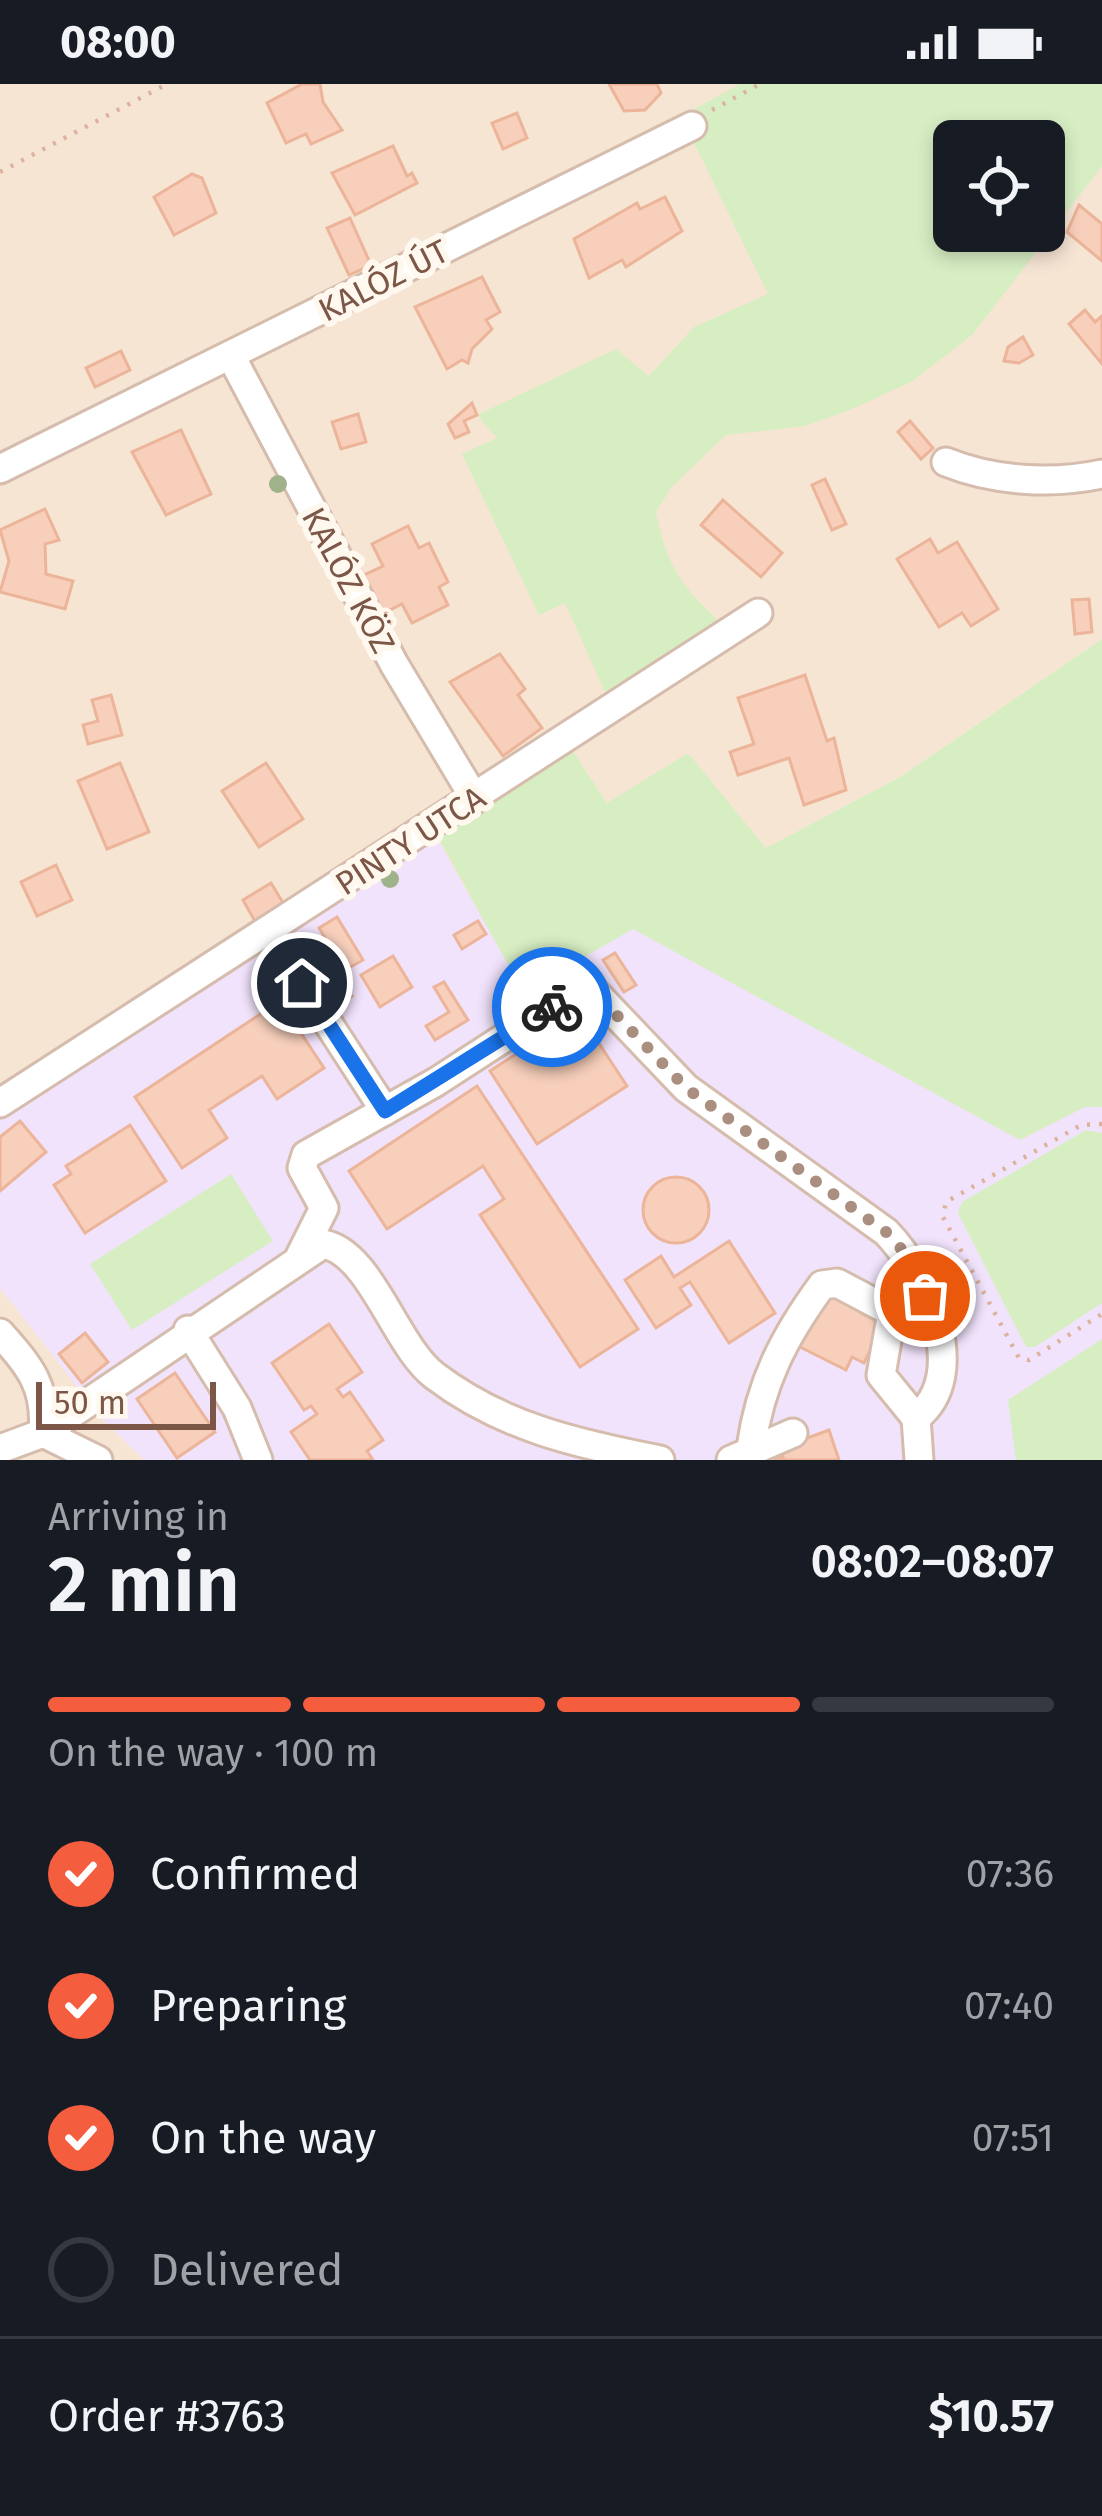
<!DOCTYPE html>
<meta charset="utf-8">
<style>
body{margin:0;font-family:"Fira Sans",sans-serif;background:#242831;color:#f1f3f6;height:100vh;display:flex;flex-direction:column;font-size:45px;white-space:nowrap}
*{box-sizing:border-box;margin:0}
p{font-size:39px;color:#9ea1a6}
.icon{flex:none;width:66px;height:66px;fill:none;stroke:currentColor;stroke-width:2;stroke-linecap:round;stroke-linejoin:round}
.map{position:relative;height:1376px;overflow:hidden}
.side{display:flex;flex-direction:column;background:#171b24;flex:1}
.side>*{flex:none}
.tools{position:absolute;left:933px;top:36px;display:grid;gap:24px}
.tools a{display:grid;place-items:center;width:132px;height:132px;border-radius:18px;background:#171b24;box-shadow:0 6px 18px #0003;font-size:60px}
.scale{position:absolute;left:36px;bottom:30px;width:180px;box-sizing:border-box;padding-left:12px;border:6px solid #7c5747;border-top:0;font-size:33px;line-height:42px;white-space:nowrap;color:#7c5747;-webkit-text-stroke:9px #fff8ef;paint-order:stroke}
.pin{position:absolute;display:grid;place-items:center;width:102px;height:102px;color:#fff;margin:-51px;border:6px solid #fff;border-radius:50%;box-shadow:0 3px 12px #0007}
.courier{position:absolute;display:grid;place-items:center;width:120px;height:120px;margin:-60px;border:9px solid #1a73e8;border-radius:50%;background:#fff;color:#222;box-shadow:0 3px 15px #0007}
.summary em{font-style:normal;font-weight:600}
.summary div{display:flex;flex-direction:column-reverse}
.summary{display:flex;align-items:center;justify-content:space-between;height:204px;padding:0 48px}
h1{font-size:78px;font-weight:600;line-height:90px}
.bar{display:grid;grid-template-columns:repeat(4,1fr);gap:18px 12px;align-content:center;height:144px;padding:0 48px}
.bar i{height:15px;border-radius:9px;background:#363941}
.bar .current{background:#f55d3f}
.bar p{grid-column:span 4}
.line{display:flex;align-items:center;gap:30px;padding:0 48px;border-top:3px solid #363941}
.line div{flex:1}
ol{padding:0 48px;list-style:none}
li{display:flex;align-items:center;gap:36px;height:132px}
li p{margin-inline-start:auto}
li .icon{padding:12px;border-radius:50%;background:#f55d3f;color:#fff;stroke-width:4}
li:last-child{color:#9ea1a6}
li i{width:66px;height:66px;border:6px solid #363941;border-radius:50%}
.status{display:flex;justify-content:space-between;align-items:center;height:84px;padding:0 60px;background:#171b24;direction:ltr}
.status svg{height:33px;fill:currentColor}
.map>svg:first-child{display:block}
.residential{fill:#f7e5d4;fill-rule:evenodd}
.education{fill:#f1e3fb}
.green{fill:#d7eec3;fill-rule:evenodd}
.building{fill:#f7cfbb;stroke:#ecb499;stroke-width:3}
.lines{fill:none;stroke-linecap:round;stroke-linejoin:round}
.minor-casing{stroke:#d5bcad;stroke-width:33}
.path{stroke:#ddb29d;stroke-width:4.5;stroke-dasharray:3 9;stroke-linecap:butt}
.minor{stroke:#fff;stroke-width:27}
.tree{fill:#a0b289}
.done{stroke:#aa8e7f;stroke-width:12;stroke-dasharray:0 21.6}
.route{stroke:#1a73e8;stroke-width:15}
.labels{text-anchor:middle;stroke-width:12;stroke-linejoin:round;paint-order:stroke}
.street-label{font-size:33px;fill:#7c5747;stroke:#fff8ef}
</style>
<div class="status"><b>08:00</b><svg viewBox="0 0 49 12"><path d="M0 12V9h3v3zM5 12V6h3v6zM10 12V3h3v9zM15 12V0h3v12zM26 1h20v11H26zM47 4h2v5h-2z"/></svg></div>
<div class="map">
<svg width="1102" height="1376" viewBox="0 0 1102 1376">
<rect width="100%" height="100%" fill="#fff4e7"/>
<path class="residential" d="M0 0H1102V555L900 693 765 765 607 719 572 667 632 845 1016 1376H0ZM954 57H1044V147H954Z"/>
<path class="education" d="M437 754 523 907 632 845 1102 964V1376H144L104 1337 0 1204V1036Z"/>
<g class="green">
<path d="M740 0H1102V82L973 250 913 297 852 325 805 342 726 351 671 404 656 428C668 487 683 503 725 543L613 614 604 606 565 519 539 531 462 370 497 354 477 331 616 265 649 292 694 243 768 210 694 59 704 49 692 26ZM954 57H1044V147H954Z"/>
<path d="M1102 555V1023H1085L1020 1056 633 845 523 908 438 753 572 666 607 719 688 669 766 764 900 693Z"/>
<path d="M1086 1046 1102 1049V1219L1035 1263H1026L958 1129 962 1118Z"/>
<path d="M231 1090 273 1157 132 1246 90 1180Z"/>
<path d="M1102 1255V1376H1016L1008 1316Z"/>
</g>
<g class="building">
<path d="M302 0H320L323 18 342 46 311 60 306 50 286 59 267 19Z"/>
<path d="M609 0H657L661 9 645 26 624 27Z"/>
<path d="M517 29 527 54 503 65 492 39Z"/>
<path d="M393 62 407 92 412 89 417 99 355 131 332 89Z"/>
<path d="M192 90 202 94 216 129 174 151 154 113Z"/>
<path d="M665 113 682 147 626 183 622 176 589 194 574 155 637 119 640 125Z"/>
<path d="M1079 121 1102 140V177L1067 148Z"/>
<path d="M350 134 371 181 349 191 327 144Z"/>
<path d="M482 193 500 228 486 236 492 245 472 265 468 279 462 276 447 285 415 223Z"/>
<path d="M1085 226 1095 238 1102 232V280L1069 240Z"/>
<path d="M1023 253 1033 271 1019 279 1004 277 1008 263Z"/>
<path d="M121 267 130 286 95 303 86 284Z"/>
<path d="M472 319 477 331 464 337 469 348 455 354 448 340Z"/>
<path d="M358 330 366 358 341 365 332 338Z"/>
<path d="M910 337 933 364 921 375 898 348Z"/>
<path d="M181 346 211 410 166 431 132 368Z"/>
<path d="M825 395 846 440 832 446 812 401Z"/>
<path d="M723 416 782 469 761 493 701 441Z"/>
<path d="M45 425 59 456 45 460 46 490 73 497 65 525 0 508 9 477 0 446Z"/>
<path d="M408 442 419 464 429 459 448 498 439 503 448 521 412 539 402 520 382 530 362 492 383 482 372 460Z"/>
<path d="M930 455 938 469 957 458 998 525 971 542 962 529 939 543 897 475Z"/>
<path d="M1089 515 1092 548 1075 550 1072 516Z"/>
<path d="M500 570 525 605 518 611 542 644 503 672 450 598Z"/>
<path d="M805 591 827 657 834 654 846 706 804 721 789 674 738 691 730 668 754 660 738 614Z"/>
<path d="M111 611 122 651 88 660 83 641 98 637 92 616Z"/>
<path d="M120 679 149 748 107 765 78 697Z"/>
<path d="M266 679 303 735 259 763 222 707Z"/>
<path d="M56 781 72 816 37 832 21 798Z"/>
<path d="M271 799 285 822 256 839 243 816Z"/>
<path d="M337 833 363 876 345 886 319 844Z"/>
<path d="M478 837 486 850 462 865 454 851Z"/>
<path d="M615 869 636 901 624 908 603 876Z"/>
<path d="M324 871 352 912 332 926 304 884Z"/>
<path d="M393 872 412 903 380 923 361 891Z"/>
<path d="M444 898 468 936 435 956 426 942 449 928 434 903Z"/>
<path d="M280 917 324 984 277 1015 262 992 209 1026 227 1054 182 1084 135 1013Z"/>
<path d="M579 929 627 1002 537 1060 490 987Z"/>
<path d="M477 1002 638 1245 580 1283 480 1131 504 1115 483 1082 387 1145 349 1087Z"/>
<path d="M20 1037 46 1068 0 1107V1053Z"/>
<path d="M130 1041 166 1097 85 1149 54 1101 71 1090 66 1082Z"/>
<circle cx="676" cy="1126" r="33"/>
<path d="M729 1157 775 1229 729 1259 690 1198 680 1204 691 1221 656 1244 625 1196 661 1172 674 1193Z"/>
<path d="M829 1211 844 1219 847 1211 866 1220 861 1229 883 1240 864 1279 852 1273 846 1286 798 1262Z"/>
<path d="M329 1240 362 1288 337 1305 343 1313 350 1308 383 1356 367 1367 373 1376H310L291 1348 317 1330 311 1322 304 1326 272 1279Z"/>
<path d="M85 1249 108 1278 82 1299 59 1270Z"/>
<path d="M175 1289 215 1348 177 1374 137 1315Z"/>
<path d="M829 1346 839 1376H774L783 1373 780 1364Z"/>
</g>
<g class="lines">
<defs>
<g id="minor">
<path d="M231 272 394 580 475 715"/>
<path d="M946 378C993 397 1052 401 1102 390"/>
<path d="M0 385 692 42"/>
<path d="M302 899 385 1027"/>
<path d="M0 1019 758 529"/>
<path d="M300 1172 324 1124 302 1084 306 1071 436 998 587 900 686 1004 886 1148C927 1190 972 1290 916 1334L919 1376"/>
<path d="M188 1246 237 1324 258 1376"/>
<path d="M0 1249C30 1283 47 1302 43 1349"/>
<path d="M43 1349 98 1376"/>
<path d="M751 1364C760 1299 784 1253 822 1201L837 1199 892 1228 881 1291 916 1334"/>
<path d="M0 1365 43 1349 323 1160C371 1168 395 1262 435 1292 502 1343 578 1360 660 1376"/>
<path d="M731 1376 793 1349"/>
</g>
</defs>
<use href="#minor" class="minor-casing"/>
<g class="path">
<path d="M712 26 760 0"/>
<path d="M0 88 167 0"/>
<path d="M1102 1040 1081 1041 946 1118 943 1133 1019 1274 1029 1276 1102 1230"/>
<path d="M947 1202 969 1192"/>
</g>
<use href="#minor" class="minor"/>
</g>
<g class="tree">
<circle cx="278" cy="400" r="9"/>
<circle cx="390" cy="795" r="9"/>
</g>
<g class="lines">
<path class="done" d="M552 923 587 900 686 1004 886 1148 904 1168 925 1212"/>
<path class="route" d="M302 899 385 1027 552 923"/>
</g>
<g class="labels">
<g class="street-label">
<text transform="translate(383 196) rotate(-27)" y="12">KALÓZ ÚT</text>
<text transform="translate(349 496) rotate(62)" y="12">KALÓZ KÖZ</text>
<text transform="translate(410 756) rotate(-33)" y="12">PINTY UTCA</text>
</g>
</g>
</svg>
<div class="tools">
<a><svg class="icon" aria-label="locate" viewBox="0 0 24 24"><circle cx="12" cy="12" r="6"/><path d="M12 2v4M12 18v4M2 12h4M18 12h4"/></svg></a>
</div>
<div class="scale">50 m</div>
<div class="pin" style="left:925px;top:1212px;background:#ea580c"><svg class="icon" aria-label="bag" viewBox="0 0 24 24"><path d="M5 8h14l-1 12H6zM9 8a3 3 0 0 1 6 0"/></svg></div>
<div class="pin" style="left:302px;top:899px;background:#1f2937"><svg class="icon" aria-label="home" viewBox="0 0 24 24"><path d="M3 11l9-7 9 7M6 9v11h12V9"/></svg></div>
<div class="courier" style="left:552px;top:923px"><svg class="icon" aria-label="bike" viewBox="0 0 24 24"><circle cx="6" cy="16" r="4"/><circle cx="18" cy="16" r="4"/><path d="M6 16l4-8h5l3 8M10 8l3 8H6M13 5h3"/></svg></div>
</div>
<section class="side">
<div class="summary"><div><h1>2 min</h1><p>Arriving in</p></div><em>08:02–08:07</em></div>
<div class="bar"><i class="current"></i><i class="current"></i><i class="current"></i><i></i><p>On the way · 100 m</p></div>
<ol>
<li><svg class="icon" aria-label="check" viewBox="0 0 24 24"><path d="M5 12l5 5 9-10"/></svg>Confirmed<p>07:36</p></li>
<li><svg class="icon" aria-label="check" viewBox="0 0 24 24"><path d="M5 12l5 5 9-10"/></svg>Preparing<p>07:40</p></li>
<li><svg class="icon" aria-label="check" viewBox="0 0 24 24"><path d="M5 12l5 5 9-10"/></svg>On the way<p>07:51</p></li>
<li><i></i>Delivered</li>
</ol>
<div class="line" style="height:156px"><div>Order #3763</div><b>$10.57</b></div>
</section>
